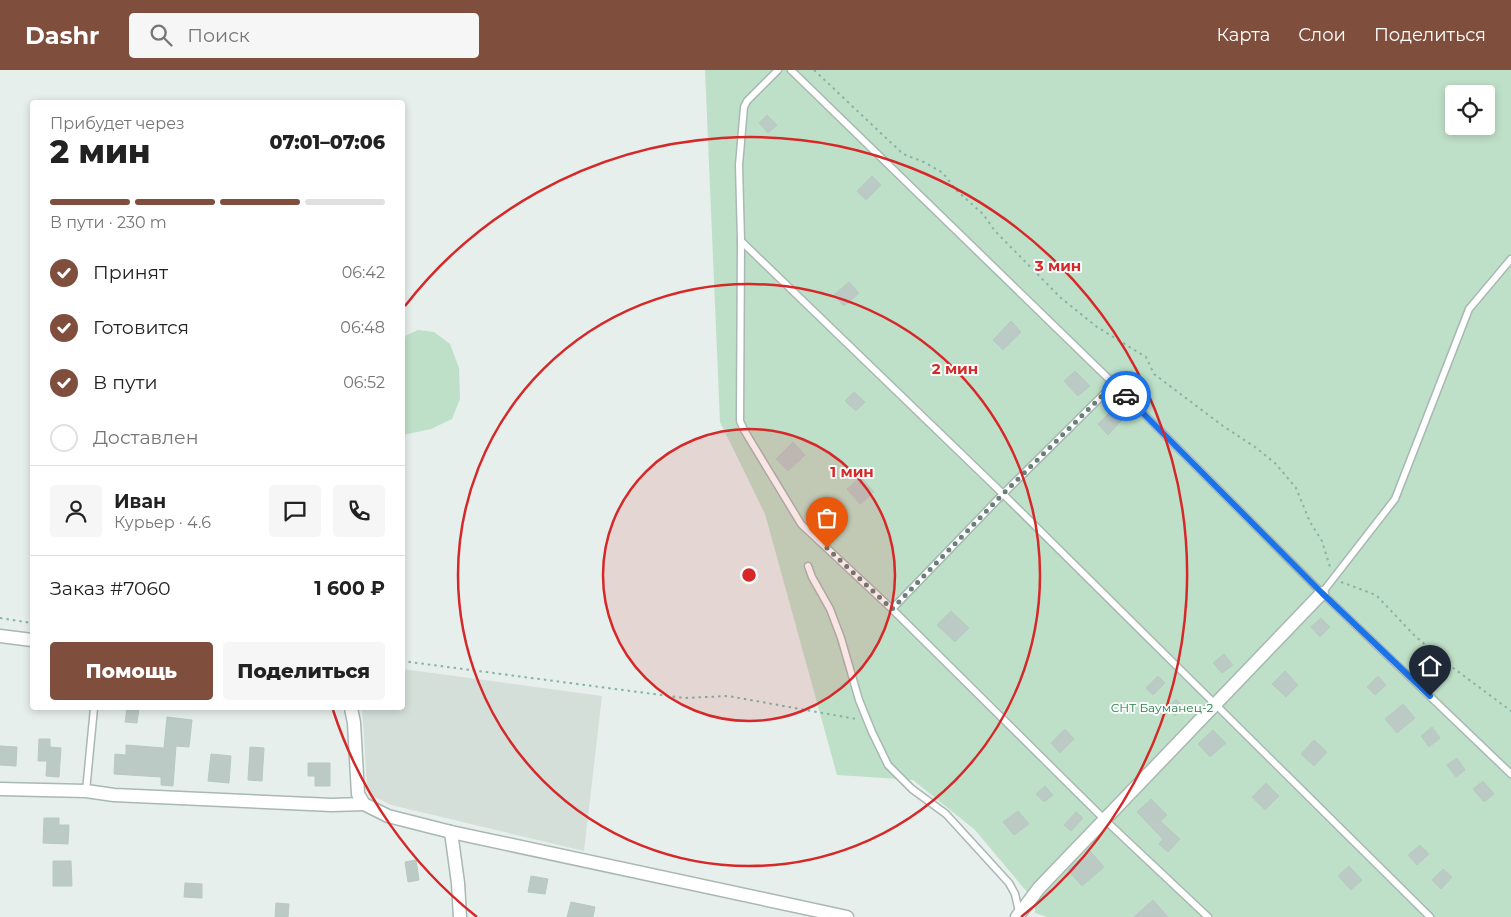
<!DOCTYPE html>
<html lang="ru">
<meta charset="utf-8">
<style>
body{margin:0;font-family:Montserrat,sans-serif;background:#f6f6f6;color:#222;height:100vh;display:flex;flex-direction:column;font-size:19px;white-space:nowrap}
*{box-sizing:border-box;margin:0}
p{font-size:16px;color:#767676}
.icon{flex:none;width:28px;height:28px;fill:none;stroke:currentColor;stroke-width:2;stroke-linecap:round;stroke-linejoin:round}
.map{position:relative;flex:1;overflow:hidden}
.sheet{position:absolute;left:30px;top:30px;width:375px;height:610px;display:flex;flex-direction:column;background:#fff;border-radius:5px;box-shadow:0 2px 8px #0003}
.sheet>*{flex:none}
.buttons{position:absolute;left:1445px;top:15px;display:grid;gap:10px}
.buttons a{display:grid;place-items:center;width:50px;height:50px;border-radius:5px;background:#fff;box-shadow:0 2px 8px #0003;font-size:25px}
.pin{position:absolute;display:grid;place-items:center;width:42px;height:42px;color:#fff;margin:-51px -21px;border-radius:50% 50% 50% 0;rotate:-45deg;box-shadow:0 0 5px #0007}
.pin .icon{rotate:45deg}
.courier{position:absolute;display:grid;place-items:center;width:50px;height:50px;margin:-25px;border:4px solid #1a73e8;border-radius:50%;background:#fff;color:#222;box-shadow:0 1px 6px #0007}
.summary em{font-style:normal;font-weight:800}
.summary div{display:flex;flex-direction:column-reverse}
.summary{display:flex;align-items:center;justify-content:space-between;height:85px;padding:0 20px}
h1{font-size:32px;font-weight:800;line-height:38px}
.bar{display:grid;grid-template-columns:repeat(4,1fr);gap:8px 5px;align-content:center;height:60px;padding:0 20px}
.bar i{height:6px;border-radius:4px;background:#e0e0e0}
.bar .selected{background:#804e3d}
.bar p{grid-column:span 4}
.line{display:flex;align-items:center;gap:12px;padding:0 20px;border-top:1px solid #e0e0e0}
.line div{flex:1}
.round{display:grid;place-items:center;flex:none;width:52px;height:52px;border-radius:5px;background:#f6f6f6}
ol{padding:0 20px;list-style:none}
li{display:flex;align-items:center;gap:15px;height:55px}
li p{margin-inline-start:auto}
li .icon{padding:5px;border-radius:50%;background:#804e3d;color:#fff;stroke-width:4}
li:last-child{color:#767676}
li i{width:28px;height:28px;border:2px solid #e0e0e0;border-radius:50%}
.cta{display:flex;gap:10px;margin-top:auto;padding:10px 20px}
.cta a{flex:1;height:58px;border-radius:5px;background:#804e3d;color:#fff;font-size:20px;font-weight:800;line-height:58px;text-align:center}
.cta a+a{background:#f6f6f6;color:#222}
header{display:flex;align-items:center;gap:30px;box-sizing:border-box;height:70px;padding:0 25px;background:#804e3d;color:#fff}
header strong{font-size:24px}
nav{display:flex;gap:28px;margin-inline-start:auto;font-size:18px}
.search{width:350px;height:45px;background:#f6f6f6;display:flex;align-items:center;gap:12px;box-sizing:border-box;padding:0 18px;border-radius:5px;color:#767676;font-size:19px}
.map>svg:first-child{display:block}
.built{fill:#d4dfda}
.green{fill:#bfe0c8;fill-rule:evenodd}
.building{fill:#bbcac4;stroke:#b8c9c2}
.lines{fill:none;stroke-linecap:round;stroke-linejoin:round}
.lane-casing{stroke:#a8b8b2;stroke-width:9}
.street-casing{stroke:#a8b8b2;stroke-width:15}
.path{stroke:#86b3a5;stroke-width:2;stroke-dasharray:2.5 4;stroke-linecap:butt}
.lane{stroke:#fff;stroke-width:6}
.street{stroke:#fff;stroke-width:12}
.done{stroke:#687f78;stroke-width:5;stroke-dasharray:0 9}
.route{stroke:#1a73e8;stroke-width:6}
.ring{fill:none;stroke:#d62828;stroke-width:2.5}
.labels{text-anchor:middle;stroke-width:4;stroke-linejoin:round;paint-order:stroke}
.park-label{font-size:12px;fill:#2d7a4b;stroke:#f7fbf9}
.centre{fill:#d62828;stroke:#f7fbf9;stroke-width:2.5}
.ring-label{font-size:15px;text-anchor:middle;font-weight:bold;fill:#d62828;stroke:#f7fbf9;stroke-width:4;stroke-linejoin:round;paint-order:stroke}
</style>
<header>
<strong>Dashr</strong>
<div class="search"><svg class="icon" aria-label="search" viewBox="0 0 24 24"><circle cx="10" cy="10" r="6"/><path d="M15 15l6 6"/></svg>Поиск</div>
<nav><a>Карта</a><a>Слои</a><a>Поделиться</a></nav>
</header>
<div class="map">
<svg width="1511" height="847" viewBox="0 0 1511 847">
<rect width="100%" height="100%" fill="#e6efeb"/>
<path class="built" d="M403 599 602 626 584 781 391 735 373 726 367 714 362 638H402Z"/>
<g class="green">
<path d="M705 0H1511V847H1047L1035 843V816L1027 822 975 760 913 710 837 705 765 444 720 352ZM1454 24H1486V56H1454Z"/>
<path d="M418 260 434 262 450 274 459 298 460 329 452 349 431 359 403 365V270L407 265Z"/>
</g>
<g class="building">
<path d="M767 45 777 55 768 63 759 53Z"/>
<path d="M872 106 881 115 866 130 857 121Z"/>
<path d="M849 212 859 223 844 236 834 225Z"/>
<path d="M1011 251 1021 262 1003 280 993 270Z"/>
<path d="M1075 301 1090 316 1078 326 1064 311Z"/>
<path d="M854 322 865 332 856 341 845 331Z"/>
<path d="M1111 341 1121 351 1108 365 1098 354Z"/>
<path d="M793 372 805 385 788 401 776 389Z"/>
<path d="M861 407 874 422 860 434 847 419Z"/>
<path d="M951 541 969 558 955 572 937 555Z"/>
<path d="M1321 548 1330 557 1320 567 1311 557Z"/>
<path d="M1224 584 1233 595 1222 603 1213 593Z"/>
<path d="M1285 601 1298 615 1286 627 1272 614Z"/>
<path d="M1158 606 1165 613 1153 625 1146 618Z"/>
<path d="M1378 606 1386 615 1375 625 1367 617Z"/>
<path d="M1176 629 1184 637 1175 646 1167 638Z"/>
<path d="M1403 634 1415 648 1397 663 1385 649Z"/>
<path d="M127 638H139L137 653 125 652Z"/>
<path d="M167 647 192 650 189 677 176 676 173 716 161 715V707L114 704 115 684 126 685V675L164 678Z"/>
<path d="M1432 657 1440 668 1429 677 1421 666Z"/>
<path d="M1065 659 1074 669 1060 683 1051 673Z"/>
<path d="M1213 660 1226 673 1210 687 1198 674Z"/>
<path d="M39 669H50V677L61 678 59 707 46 706 47 691H38Z"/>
<path d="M1314 670 1327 682 1314 696 1301 684Z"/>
<path d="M0 676 17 677 16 696 0 695Z"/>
<path d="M250 677 264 678 262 711 248 710Z"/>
<path d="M211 684 231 686 229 713 208 711Z"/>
<path d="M1457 688 1465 700 1456 707 1447 695Z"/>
<path d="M308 693H330V716H315V706H308Z"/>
<path d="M1483 711 1494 724 1484 732 1473 719Z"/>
<path d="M1266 713 1279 726 1265 740 1252 727Z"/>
<path d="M1045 716 1053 725 1044 732 1036 724Z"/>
<path d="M1151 729 1167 745 1160 751 1180 769 1168 782 1159 774 1163 769 1137 742Z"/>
<path d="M1018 741 1029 754 1014 765 1003 752Z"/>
<path d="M1076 742 1083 748 1071 761 1064 755Z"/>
<path d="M44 748H59V755H69L68 774 43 773Z"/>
<path d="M1420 775 1429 784 1417 795 1408 785Z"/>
<path d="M1090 781 1104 797 1082 816 1068 800Z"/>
<path d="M416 790 419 810 408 812 405 792Z"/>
<path d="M53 791H71L72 816H53Z"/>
<path d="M1349 796 1362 810 1351 820 1338 806Z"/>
<path d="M1443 799 1452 807 1441 819 1432 810Z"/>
<path d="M531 806 548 809 545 824 528 822Z"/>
<path d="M185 813 202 814V828L184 827Z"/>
<path d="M1153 830 1168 847H1134Z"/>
<path d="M571 832 595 837 593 847H567Z"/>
<path d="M276 833 289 834 288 847H275Z"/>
</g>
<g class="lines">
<defs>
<g id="lane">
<path d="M778 0 747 31 744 37 739 95 741 171 740 351 744 360 801 454 892 539 1105 750 1208 847"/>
<path d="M791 0 1114 314 1322 523 1511 704"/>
<path d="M741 171 1003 424 1430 847"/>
<path d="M808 496 812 507 830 539 841 568 859 630 872 662 888 695 912 719 946 744 1009 813 1015 824 1019 842"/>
<path d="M1322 523 1395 429 1469 239 1511 189"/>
<path d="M892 539 1003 424 1114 314"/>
<path d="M86 721 94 638"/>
</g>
<g id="street">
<path d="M0 566 32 570"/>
<path d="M351 638 354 653 358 724 364 734 388 746 451 762 847 847"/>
<path d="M0 719 86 721 114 725 332 735 364 734"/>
<path d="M451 762 458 813 460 847"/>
<path d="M1017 847 1039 818 1322 523"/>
</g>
</defs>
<use href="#lane" class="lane-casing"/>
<use href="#street" class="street-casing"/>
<g class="path">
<path d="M814 0 903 84 924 92 943 103 956 120 983 144 995 161 1061 228 1097 257 1146 287 1154 304 1223 356 1255 377 1275 393 1296 418 1310 452 1322 471 1330 497"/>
<path d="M1341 512 1376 525 1414 565 1440 588 1511 641"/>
<path d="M0 548 32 553"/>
<path d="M402 591 684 628 728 626 856 649"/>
</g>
<use href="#lane" class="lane"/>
<use href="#street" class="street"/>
</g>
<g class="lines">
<path class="done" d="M827 478 892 539 1003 424 1114 314 1126 326"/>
<path class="route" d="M1126 326 1322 523 1430 626"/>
</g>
<circle cx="749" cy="505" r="146" fill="#d62828" fill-opacity=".12"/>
<g class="ring">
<circle cx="749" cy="505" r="146"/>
<circle cx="749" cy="505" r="291"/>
<path d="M477 847A437 437 0 0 1 333 640M405 236A437 437 0 1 1 1021 847"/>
</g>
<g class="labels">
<g class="park-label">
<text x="1162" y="642">СНТ Бауманец-2</text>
</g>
</g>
<circle cx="749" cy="505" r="8" class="centre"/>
<g class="ring-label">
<text x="1058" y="201">3 мин</text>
<text x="955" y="304">2 мин</text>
<text x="852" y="407">1 мин</text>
</g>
</svg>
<div class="buttons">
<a><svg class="icon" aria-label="locate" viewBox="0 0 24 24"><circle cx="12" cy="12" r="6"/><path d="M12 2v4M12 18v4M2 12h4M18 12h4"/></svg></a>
</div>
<div class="pin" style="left:827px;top:478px;background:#ea580c"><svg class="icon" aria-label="bag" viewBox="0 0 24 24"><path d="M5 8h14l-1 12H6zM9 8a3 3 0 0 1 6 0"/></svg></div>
<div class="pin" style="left:1430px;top:626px;background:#1f2937"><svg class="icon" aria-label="home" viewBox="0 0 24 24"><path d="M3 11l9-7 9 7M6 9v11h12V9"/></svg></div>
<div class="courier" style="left:1126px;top:326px"><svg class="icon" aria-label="car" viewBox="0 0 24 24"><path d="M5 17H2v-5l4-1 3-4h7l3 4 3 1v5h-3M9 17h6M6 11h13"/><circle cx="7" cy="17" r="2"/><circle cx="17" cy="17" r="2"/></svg></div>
<section class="sheet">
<div class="summary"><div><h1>2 мин</h1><p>Прибудет через</p></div><em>07:01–07:06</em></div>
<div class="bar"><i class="selected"></i><i class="selected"></i><i class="selected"></i><i></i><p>В пути · 230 m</p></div>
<ol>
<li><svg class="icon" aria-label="check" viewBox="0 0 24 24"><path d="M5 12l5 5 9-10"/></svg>Принят<p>06:42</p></li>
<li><svg class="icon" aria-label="check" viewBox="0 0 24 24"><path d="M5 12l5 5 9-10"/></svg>Готовится<p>06:48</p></li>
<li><svg class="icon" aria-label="check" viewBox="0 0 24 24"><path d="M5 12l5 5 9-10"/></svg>В пути<p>06:52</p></li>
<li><i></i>Доставлен</li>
</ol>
<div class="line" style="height:90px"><a class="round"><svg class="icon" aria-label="person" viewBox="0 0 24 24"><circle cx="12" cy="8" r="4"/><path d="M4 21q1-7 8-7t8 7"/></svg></a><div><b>Иван</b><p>Курьер · 4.6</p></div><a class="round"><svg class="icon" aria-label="chat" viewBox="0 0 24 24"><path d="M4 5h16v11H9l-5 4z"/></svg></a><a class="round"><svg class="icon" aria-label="phone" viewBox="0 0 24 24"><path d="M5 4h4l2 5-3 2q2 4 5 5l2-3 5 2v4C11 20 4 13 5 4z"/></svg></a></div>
<div class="line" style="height:65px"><div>Заказ #7060</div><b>1 600 ₽</b></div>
<div class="cta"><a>Помощь</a><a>Поделиться</a></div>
</section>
</div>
